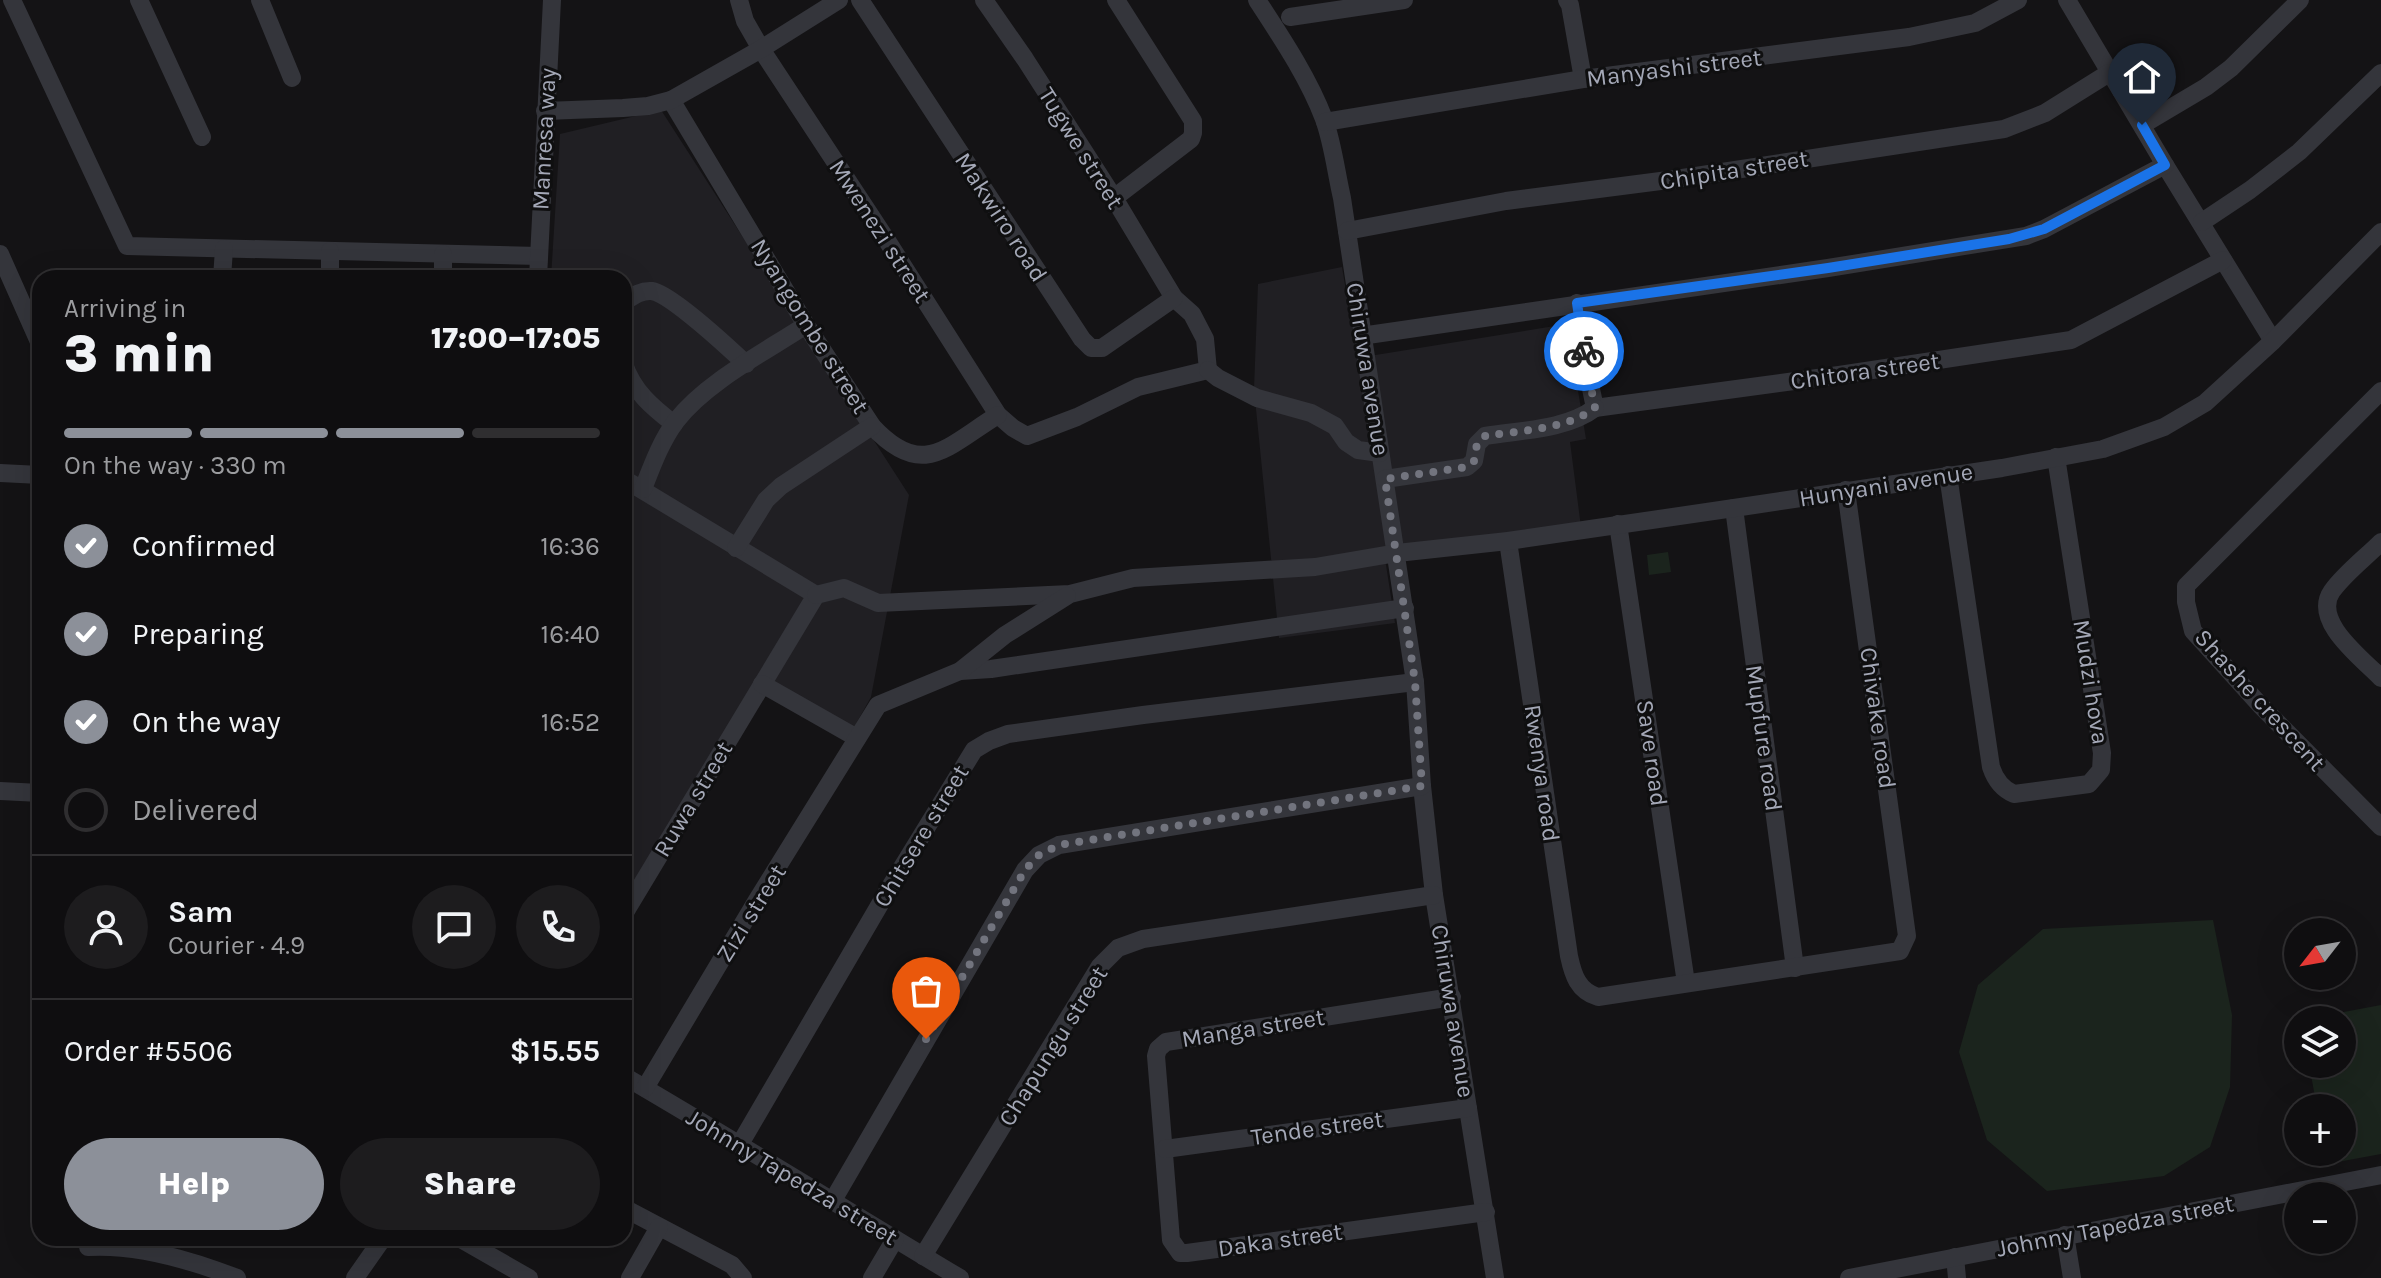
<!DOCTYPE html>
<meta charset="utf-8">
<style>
body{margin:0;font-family:Karla,sans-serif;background:#1d1c1e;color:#f1f3f6;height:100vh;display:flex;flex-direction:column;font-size:30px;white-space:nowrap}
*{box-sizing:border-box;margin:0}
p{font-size:26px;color:#9b9c9f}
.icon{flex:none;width:44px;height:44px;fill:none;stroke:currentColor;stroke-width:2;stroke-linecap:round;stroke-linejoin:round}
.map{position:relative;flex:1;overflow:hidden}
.drawer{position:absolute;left:32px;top:270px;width:600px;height:976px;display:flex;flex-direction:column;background:#0f0e10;border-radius:24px;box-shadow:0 8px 32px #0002,0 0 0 2px #2f2e30}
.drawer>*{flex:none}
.needle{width:52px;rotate:239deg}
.fabs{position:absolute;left:2284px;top:918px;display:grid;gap:16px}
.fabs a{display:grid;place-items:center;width:72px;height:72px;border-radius:50%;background:#0f0e10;box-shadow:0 8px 32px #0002,0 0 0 2px #2f2e30;font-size:40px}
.pin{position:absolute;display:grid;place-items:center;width:68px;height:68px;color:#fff;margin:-82px -34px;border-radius:50% 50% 50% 0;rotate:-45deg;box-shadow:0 0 8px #0007}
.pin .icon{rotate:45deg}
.courier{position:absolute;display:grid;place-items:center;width:80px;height:80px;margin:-40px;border:6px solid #1a73e8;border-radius:50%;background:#fff;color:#222;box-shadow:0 2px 10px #0007}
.headline em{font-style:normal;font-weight:800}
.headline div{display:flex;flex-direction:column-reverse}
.headline{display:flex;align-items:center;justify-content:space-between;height:136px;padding:0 32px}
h1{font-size:52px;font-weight:800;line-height:60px}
.bar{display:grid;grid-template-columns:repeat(4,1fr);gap:12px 8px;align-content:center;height:96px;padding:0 32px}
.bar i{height:10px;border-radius:6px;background:#2f2e30}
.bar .selected{background:#8c9099}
.bar p{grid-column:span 4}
.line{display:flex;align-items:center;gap:20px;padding:0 32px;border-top:2px solid #2f2e30}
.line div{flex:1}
.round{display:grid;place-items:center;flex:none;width:84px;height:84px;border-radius:42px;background:#1d1c1e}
ol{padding:0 32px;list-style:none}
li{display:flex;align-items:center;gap:24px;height:88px}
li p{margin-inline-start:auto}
li .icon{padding:8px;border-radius:50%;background:#8c9099;color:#fff;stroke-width:4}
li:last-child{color:#9b9c9f}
li i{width:44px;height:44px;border:4px solid #2f2e30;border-radius:50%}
.cta{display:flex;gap:16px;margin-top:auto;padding:16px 32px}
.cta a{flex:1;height:92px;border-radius:48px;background:#8c9099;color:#fff;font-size:32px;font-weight:800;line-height:92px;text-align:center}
.cta a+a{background:#1d1c1e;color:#f1f3f6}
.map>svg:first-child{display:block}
.built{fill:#201f23}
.green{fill:#1b241d}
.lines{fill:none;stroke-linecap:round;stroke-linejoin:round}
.street{stroke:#34353b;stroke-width:18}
.done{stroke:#72747e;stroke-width:8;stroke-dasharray:0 14.4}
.route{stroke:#1a73e8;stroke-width:10}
.labels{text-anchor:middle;stroke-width:6;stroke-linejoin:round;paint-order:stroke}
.street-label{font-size:24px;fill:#a4a8b7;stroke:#0f0f10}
</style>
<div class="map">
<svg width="2381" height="1278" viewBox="0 0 2381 1278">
<rect width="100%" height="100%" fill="#141315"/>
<g class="built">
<path d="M661 110 909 495 871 697 852 731 772 687 624 902V278H551L560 134Z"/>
<path d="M1342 267 1357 358 1567 324 1586 439 1570 442 1581 527 1384 552 1395 623 1279 638 1254 389 1258 284Z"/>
</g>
<g class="green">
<path d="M1668 552 1671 572 1649 575 1647 555Z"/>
<path d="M2213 920 2232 1015 2230 1087 2210 1147 2164 1176 2047 1191 1987 1140 1959 1052 1978 985 2043 929Z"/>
<path d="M2381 1005V1154L2327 1164 2325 1152H2342V1108H2317L2309 1064H2342V1020H2301Z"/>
</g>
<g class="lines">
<g class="street">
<path d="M12 0 127 246 539 256"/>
<path d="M139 0 202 137"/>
<path d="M260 0 292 78"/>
<path d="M739 0 745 21 761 49 886 239 998 415 1013 428 1027 436 1077 417 1138 387 1208 370 1205 339 1192 314 1174 298 1114 198 1025 59 984 0"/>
<path d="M860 0 1082 339 1091 348H1102L1174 298"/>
<path d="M1257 0C1281 37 1308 77 1324 119 1333 144 1336 172 1342 198L1415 682 1422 786 1434 895 1495 1278"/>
<path d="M1567 0 1570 5 1583 79"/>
<path d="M2067 0 2165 165 2273 341"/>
<path d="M1290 17 1404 0"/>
<path d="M671 100 806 325 872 426C923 481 947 446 998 415"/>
<path d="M545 111 623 108 648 106 671 100 761 49 839 0"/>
<path d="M1325 122 1583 79 1909 37 1975 23 2018 0"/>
<path d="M2142 125 2206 87 2231 68 2300 0"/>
<path d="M1114 198 1191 139 1193 133V121L1116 0"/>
<path d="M2202 222 2250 190 2299 152 2381 73"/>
<path d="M1347 231 1506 201 1676 179 2004 129 2045 113 2109 73"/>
<path d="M0 254 40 344"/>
<path d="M443 254V278"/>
<path d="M222 278 224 249"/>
<path d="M330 278V251"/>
<path d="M538 278 552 0"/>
<path d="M624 302C633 296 641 290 652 291 671 294 730 349 746 364"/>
<path d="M1577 303 1586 365 1595 408 1839 375 2071 340 2223 260"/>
<path d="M1361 336 1828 268 2026 236 2044 229 2165 165"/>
<path d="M624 364C633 391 652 407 674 424"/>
<path d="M1208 370 1218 378 1257 398 1311 413 1335 426 1346 442 1358 450 1380 453"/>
<path d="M2381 391 2186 586V602L2193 631 2261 706 2381 827"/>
<path d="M0 473 40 475"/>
<path d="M1948 475 1991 767C1995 779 2002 789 2014 794L2089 784 2101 770 2102 753 2056 457"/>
<path d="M624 479 816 595 624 914"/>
<path d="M1385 479 1467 467 1474 461 1477 444 1485 436C1521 430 1566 430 1595 408"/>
<path d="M643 489C652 466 661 441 676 421 706 382 765 352 806 325"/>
<path d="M1734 508 1795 968"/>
<path d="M1618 524 1686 983"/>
<path d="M1508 541 1569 956C1573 975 1578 991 1598 997L1900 951 1907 936 1846 490"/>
<path d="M2381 542C2365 558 2345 573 2332 591 2311 621 2363 659 2381 678"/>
<path d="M736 548 766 500 781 486 872 426"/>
<path d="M816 595 844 588 878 603 1070 594 1133 578 1315 567 1397 553 1508 541 1734 508 2002 468 2103 449 2164 427 2205 403 2273 341 2381 232"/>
<path d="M960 671 991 669 1405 608"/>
<path d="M762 684 857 738"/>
<path d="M0 791 40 793"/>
<path d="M1452 997 1166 1042 1158 1049 1156 1056 1171 1240 1180 1253H1187L1486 1212"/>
<path d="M624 1076C737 1142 848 1211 960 1278"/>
<path d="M645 1088 757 900 878 705 960 671 1005 635 1067 596"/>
<path d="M740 1144 890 887 974 750 989 741 1008 734 1143 715 1415 682"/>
<path d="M1165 1149 1468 1108"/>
<path d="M832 1202 1025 870 1039 855 1059 845 1422 786"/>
<path d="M624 1208 732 1265 743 1278"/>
<path d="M2065 1235 2072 1278"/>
<path d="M459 1238 529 1278"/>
<path d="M88 1247C138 1244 191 1260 237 1278"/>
<path d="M923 1256 1100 966 1118 948 1143 939 1434 895"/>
<path d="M1955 1257 1957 1278"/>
<path d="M355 1278 383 1238"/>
<path d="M630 1278 659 1227"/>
<path d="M872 1278 895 1239"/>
<path d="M1849 1278 2381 1175"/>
</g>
</g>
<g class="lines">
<path class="done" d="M926 1039 1025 870 1039 855 1059 845 1422 786 1415 682 1385 479 1467 467 1474 461 1477 444 1485 436C1521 430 1566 430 1595 408L1584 351"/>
<path class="route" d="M1584 351 1577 303 1828 268 2009 239 2044 229 2165 165 2142 125"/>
</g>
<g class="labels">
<g class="street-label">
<text transform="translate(1674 68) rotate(-7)" y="8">Manyashi street</text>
<text transform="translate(544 139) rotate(-87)" y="8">Manresa way</text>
<text transform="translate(1081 148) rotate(58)" y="8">Tugwe street</text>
<text transform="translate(1734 170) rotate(-9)" y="8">Chipita street</text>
<text transform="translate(1001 217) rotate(57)" y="8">Makwiro road</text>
<text transform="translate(880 231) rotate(57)" y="8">Mwenezi street</text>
<text transform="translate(810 326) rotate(58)" y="8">Nyangombe street</text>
<text transform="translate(1368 369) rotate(81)" y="8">Chiruwa avenue</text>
<text transform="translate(1865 371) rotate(-8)" y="8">Chitora street</text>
<text transform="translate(1886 485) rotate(-9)" y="8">Hunyani avenue</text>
<text transform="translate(2091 682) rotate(81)" y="8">Mudzi hova</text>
<text transform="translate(2260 700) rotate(48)" y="8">Shashe crescent</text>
<text transform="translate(1878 718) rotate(82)" y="8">Chivake road</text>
<text transform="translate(1764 738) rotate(82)" y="8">Mupfure road</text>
<text transform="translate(1652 753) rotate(82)" y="8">Save road</text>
<text transform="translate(1542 773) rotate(82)" y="8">Rwenya road</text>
<text transform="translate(693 799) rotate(-59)" y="8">Ruwa street</text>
<text transform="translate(921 836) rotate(-59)" y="8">Chitsere street</text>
<text transform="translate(751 913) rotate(-58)" y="8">Zizi street</text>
<text transform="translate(1453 1011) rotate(81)" y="8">Chiruwa avenue</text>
<text transform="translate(1253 1028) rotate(-9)" y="8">Manga street</text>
<text transform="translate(1053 1046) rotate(-58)" y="8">Chapungu street</text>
<text transform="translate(1317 1128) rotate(-8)" y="8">Tende street</text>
<text transform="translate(792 1177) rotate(31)" y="8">Johnny Tapedza street</text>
<text transform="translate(2115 1226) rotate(-11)" y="8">Johnny Tapedza street</text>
<text transform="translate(1280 1240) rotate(-8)" y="8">Daka street</text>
</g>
</g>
</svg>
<div class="fabs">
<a><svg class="needle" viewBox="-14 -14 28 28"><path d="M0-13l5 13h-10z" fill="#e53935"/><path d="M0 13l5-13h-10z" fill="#9b9c9f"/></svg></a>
<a><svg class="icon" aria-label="layers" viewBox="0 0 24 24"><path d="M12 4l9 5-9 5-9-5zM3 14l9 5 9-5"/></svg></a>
<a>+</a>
<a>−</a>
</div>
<div class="pin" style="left:926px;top:1039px;background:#ea580c"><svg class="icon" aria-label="bag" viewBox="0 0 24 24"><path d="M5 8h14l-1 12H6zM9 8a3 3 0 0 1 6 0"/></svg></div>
<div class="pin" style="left:2142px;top:125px;background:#1f2937"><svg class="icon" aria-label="home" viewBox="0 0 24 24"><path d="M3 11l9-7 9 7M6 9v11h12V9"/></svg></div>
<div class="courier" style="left:1584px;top:351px"><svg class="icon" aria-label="bike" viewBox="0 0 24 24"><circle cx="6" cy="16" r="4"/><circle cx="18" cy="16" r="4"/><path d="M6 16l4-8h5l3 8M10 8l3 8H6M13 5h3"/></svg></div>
<section class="drawer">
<div class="headline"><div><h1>3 min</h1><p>Arriving in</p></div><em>17:00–17:05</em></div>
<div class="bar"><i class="selected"></i><i class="selected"></i><i class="selected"></i><i></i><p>On the way · 330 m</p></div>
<ol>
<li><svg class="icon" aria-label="check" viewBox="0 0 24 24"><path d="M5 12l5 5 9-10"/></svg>Confirmed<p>16:36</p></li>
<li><svg class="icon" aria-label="check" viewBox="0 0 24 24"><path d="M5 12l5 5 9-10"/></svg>Preparing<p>16:40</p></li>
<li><svg class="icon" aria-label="check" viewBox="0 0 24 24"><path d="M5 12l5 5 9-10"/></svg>On the way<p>16:52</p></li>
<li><i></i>Delivered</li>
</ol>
<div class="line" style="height:144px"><a class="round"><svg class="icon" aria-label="person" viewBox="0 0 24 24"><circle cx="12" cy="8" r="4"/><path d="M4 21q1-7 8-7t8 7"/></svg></a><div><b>Sam</b><p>Courier · 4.9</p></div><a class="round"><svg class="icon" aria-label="chat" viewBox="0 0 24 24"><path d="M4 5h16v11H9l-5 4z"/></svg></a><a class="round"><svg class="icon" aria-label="phone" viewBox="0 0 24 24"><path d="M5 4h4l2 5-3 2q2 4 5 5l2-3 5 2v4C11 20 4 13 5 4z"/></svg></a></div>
<div class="line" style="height:104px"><div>Order #5506</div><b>$15.55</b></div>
<div class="cta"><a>Help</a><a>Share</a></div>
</section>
</div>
